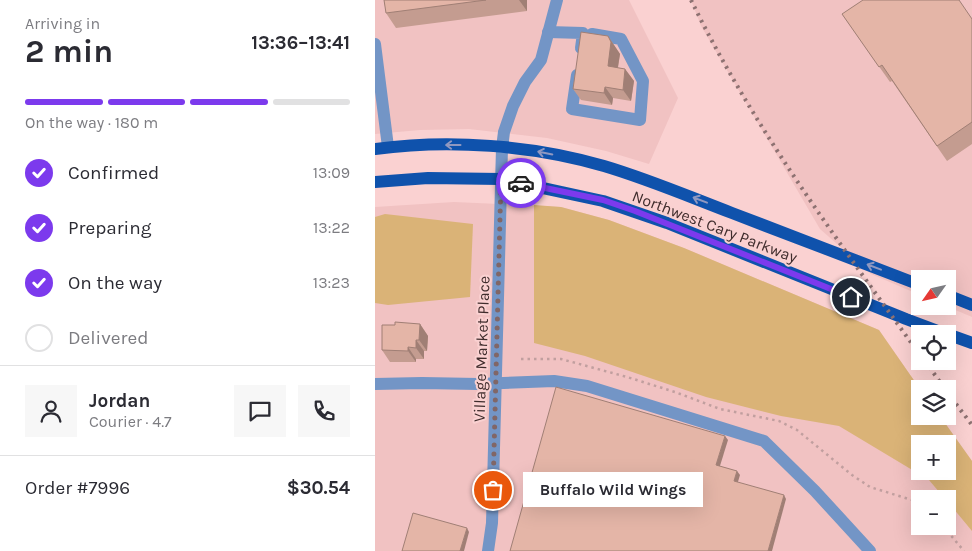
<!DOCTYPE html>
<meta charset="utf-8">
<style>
body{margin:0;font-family:Karla,sans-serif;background:#f7f7f7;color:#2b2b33;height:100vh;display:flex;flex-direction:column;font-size:19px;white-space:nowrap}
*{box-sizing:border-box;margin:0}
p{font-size:16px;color:#7c7c81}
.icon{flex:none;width:28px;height:28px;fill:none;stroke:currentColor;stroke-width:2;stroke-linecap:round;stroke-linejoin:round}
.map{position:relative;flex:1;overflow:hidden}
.drawer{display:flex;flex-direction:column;background:#fff;width:375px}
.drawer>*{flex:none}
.needle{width:32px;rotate:236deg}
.fabs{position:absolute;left:536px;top:270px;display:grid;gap:10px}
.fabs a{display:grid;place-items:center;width:45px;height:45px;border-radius:0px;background:#fff;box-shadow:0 5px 20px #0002;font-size:25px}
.pin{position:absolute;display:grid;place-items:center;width:42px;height:42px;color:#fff;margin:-21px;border:2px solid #fff;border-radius:50%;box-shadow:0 1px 5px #0007}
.courier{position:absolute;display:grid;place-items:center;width:50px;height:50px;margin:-25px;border:4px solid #7c3aed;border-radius:50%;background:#fff;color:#222;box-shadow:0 1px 6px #0007}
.bubble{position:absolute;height:35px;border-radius:0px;background:#fff;box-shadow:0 5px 20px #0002;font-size:16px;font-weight:700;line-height:35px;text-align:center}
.overview em{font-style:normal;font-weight:700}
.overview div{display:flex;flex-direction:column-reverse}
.overview{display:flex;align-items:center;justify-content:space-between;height:85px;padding:0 25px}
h1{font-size:32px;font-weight:700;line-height:38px}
.bar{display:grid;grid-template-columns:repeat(4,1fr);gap:8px 5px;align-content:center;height:60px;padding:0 25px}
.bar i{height:6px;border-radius:4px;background:#e1e1e2}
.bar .active{background:#7c3aed}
.bar p{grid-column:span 4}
.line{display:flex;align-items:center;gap:12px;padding:0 25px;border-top:1px solid #e1e1e2}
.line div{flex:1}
.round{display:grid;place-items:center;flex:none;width:52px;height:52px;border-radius:0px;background:#f7f7f7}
ol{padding:0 25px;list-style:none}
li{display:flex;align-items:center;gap:15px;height:55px}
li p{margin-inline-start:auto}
li .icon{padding:5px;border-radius:50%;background:#7c3aed;color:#fff;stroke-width:4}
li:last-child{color:#7c7c81}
li i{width:28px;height:28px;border:2px solid #e1e1e2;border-radius:50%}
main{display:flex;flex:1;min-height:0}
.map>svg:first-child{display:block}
.built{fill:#f1c2c2;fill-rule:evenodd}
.green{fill:#dab377;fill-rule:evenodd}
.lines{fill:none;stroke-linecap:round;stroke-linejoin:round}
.path{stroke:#c19f9f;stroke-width:2.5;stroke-dasharray:2.5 4;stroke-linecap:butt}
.minor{stroke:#7395c6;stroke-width:12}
.major{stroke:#0f52ac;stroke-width:12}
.rail{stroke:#8d7171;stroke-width:4;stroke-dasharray:2.5 5;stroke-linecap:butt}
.wall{fill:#c49c90}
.shaded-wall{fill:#a07f75}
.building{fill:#e4b5a7;stroke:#a07f75}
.oneway{stroke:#9098c0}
.done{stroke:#816666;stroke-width:5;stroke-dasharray:0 9}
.route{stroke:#7c3aed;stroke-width:6}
.labels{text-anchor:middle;stroke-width:4;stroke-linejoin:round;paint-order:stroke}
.street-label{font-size:16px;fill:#402d2d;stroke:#fad1d1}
</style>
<main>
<section class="drawer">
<div class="overview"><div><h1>2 min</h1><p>Arriving in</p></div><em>13:36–13:41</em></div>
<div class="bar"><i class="active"></i><i class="active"></i><i class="active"></i><i></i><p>On the way · 180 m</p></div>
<ol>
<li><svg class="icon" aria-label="check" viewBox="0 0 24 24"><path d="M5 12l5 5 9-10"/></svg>Confirmed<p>13:09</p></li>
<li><svg class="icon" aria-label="check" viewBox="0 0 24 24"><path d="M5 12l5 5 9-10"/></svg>Preparing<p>13:22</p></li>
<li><svg class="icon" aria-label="check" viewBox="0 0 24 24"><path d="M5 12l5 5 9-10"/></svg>On the way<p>13:23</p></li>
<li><i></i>Delivered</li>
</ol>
<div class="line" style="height:90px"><a class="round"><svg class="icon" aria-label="person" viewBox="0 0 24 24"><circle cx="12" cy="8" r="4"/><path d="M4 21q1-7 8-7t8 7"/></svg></a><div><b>Jordan</b><p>Courier · 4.7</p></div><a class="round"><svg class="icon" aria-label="chat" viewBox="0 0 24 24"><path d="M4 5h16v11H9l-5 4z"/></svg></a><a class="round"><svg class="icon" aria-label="phone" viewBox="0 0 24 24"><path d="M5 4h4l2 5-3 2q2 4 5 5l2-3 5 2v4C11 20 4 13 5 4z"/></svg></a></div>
<div class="line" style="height:65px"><div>Order #7996</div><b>$30.54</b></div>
</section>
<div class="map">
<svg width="597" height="551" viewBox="0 0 597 551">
<rect width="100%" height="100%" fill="#fad1d1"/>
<g class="built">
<path d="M0 0H254L303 98 274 164 231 151 172 138 94 129 45 130 0 134Z"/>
<path d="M316 0H597V317L571 306H572V279H545V295L496 274 445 229 326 26Z"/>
<path d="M79 202 186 207 234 220 309 248 504 330 545 389V416H565L597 461V551H0V207ZM545 444H572V471H545ZM545 499H572V526H545Z"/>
</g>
<g class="green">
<path d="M159 205 186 207 234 220 309 248 504 330 545 389V416H565L597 461V531L573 502 572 499H570L554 480 464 426 406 416 331 397 210 356 159 343ZM545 444H572V471H545Z"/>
<path d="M10 214 98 224 95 297 13 305 0 303V217Z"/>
</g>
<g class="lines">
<g class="path">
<path d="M146 359H186L252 377 300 392 345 409 404 421 422 430 477 475 495 487 537 500 545 505"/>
<path d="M568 526 589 551"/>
</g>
<g class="minor">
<path d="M173 32 208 33 206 48"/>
<path d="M0 44 13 147"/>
<path d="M202 75 197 109 265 120 268 81 246 39 217 34"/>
<path d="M0 384 47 383 103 384 179 381 212 386 389 441 440 491 495 551"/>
<path d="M113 551 117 523 127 148 129 132 138 106 150 82 166 60 182 0"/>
</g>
<g class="major">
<path d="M0 149C74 139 157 145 229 166 273 179 315 197 357 213 420 237 482 261 545 285"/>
<path d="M0 182 53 178 126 179 228 201 292 223 531 319 571 334"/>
<path d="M572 295 597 305"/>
<path d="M572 334 597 343"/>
</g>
<g class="rail">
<path d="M316 0C378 127 463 241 545 355"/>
<path d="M550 361 570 389"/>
<path d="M572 392 597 425"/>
</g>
</g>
<g class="wall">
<path d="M9 0H152V11L21 28 11 13Z"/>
<path d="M467 14 597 19V144L572 161 517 81 515 82Z"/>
<path d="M233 36 245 54 243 68 250 69 259 81 256 101 238 98 237 105 206 100 198 89Z"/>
<path d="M45 324 53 336 52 351H49V359H41V362H15L7 350 20 325Z"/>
</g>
<g class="shaded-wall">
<path d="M144 0H152V11Z"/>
<path d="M233 36 245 54 241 78 233 66Z"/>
<path d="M250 69 259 81 256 101 248 90Z"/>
<path d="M230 87 238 98 237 105 229 93Z"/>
<path d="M45 324 53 336 52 351 44 340Z"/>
<path d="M41 340 49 351V359L41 348Z"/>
<path d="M33 347 41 359V362L33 351Z"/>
<path d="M350 436 353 440 344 469 341 465Z"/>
<path d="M362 471 365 475 362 485 359 481Z"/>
<path d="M409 495 411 499 397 551H393Z"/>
<path d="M92 528 94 532 89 551H85Z"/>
</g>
<g class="building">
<path d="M9 0H111L11 13Z"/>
<path d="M488 0H584L597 19V122L562 146 507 65 504 67 467 14Z"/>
<path d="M206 32 233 36 236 42 233 66 250 69 248 90 230 87 229 93 198 89Z"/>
<path d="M20 322 45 324 44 340H41V348L33 347V351L7 350V325H20Z"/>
<path d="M181 387 350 436 341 465 362 471 359 481 409 495 393 551H135Z"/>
<path d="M38 513 92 528 85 551H27Z"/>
</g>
<defs><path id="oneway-shaft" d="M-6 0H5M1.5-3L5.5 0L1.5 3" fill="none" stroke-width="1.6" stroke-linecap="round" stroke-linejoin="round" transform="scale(1.25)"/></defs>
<g class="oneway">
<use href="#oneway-shaft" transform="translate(78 145) rotate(-180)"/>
<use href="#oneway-shaft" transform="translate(170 153) rotate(-169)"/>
<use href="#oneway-shaft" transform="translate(325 200) rotate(-159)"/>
<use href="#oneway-shaft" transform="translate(499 267) rotate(-159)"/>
</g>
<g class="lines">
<path class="done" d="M118 490 126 179 146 183"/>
<path class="route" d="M146 183 228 200 260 211 476 297"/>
</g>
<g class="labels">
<g class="street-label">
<text transform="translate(340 226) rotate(21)" y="6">Northwest Cary Parkway</text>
<text transform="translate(106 349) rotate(-88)" y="6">Village Market Place</text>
</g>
</g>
</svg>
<div class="fabs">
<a><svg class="needle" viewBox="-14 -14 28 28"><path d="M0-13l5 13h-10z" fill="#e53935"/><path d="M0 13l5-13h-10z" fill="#7c7c81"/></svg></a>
<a><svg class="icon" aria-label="locate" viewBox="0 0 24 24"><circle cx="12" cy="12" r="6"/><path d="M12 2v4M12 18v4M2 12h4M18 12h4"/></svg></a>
<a><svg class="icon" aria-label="layers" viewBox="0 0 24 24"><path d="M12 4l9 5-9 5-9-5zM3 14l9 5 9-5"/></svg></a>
<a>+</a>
<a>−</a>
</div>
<div class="pin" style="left:118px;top:490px;background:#ea580c"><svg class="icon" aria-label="bag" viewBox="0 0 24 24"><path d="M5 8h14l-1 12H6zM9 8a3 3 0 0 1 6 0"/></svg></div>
<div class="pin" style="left:476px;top:297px;background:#1f2937"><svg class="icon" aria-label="home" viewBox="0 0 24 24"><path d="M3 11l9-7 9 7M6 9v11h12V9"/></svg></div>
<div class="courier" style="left:146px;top:183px"><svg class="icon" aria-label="car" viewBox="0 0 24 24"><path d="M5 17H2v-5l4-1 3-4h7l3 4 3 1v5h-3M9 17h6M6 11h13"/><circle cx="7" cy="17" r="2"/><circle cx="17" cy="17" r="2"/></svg></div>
<div class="bubble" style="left:148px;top:472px;width:180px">Buffalo Wild Wings</div>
</div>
</main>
